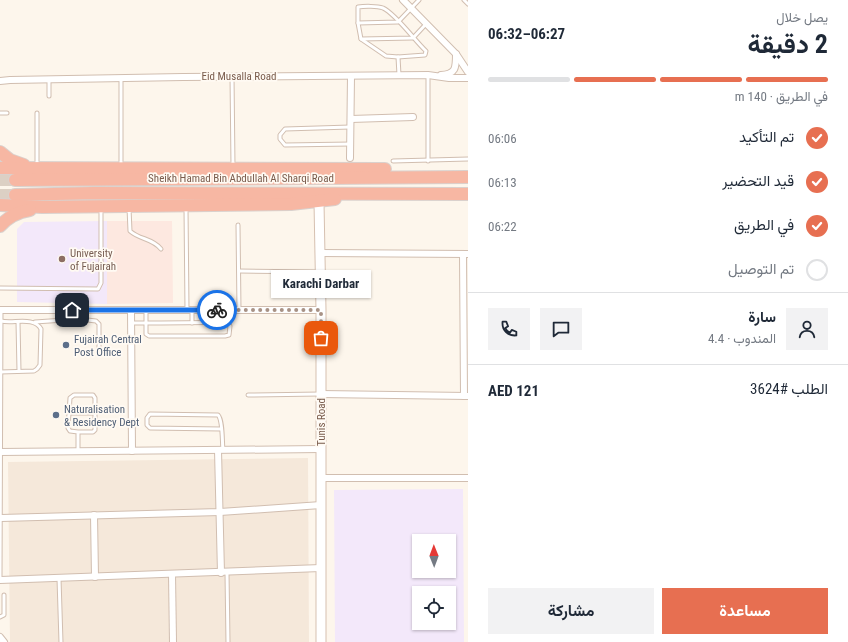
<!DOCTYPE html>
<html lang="ar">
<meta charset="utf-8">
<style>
body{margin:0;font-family:"Roboto Condensed",Vazirmatn,sans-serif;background:#f2f2f3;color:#1f2937;direction:rtl;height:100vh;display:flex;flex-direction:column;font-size:15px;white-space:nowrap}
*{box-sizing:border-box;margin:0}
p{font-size:13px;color:#747a83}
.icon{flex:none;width:22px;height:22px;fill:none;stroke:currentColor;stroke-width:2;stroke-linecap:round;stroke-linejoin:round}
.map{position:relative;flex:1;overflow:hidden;direction:ltr}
.drawer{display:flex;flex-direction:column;background:#fff;width:380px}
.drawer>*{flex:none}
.needle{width:26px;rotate:359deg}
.buttons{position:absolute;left:412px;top:534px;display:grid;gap:8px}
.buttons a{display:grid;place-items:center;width:44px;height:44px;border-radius:0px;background:#fff;box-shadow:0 1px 3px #0004;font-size:20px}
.pin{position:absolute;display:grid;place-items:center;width:34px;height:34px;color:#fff;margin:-17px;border-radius:8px;box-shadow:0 2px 6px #0006}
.courier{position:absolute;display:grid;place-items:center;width:40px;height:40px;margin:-20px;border:3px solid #1a73e8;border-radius:50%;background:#fff;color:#222;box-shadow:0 1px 5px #0007}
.bubble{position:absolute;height:28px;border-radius:0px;background:#fff;box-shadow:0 1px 3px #0004;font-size:13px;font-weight:700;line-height:28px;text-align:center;direction:rtl}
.head em{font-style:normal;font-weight:700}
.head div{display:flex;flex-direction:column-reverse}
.head{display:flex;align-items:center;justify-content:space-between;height:68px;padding:0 20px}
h1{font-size:26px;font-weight:700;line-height:30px}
.bar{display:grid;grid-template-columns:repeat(4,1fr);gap:6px 4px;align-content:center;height:48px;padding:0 20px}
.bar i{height:5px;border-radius:3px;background:#e0e1e3}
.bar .on{background:#e76f51}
.bar p{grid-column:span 4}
.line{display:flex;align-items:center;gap:10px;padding:0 20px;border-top:1px solid #e0e1e3}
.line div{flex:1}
.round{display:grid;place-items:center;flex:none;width:42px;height:42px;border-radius:0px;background:#f2f2f3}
ol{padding:0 20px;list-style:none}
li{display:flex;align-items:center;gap:12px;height:44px}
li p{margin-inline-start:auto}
li .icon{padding:4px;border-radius:50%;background:#e76f51;color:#fff;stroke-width:4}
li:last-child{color:#747a83}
li i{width:22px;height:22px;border:2px solid #e0e1e3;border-radius:50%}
.action{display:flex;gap:8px;margin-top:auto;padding:8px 20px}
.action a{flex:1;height:46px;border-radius:0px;background:#e76f51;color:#fff;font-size:16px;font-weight:700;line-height:46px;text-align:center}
.action a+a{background:#f2f2f3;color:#1f2937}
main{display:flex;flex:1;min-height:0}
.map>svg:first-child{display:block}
.residential{fill:#f5e8da}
.commercial{fill:#fde8e0}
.education{fill:#f3e8fa;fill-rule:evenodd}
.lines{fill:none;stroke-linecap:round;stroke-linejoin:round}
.highway-tunnel{stroke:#dcd0c4;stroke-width:12;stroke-dasharray:12 6;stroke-linecap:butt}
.lane-casing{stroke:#d1beb0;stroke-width:5}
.street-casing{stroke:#d1beb0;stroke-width:8}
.secondary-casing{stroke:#d6c0b0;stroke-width:11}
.highway-casing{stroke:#dad1cd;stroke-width:14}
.lane{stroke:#fff;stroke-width:3}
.street{stroke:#fff;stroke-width:6}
.secondary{stroke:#fff;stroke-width:9}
.highway{stroke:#f7b7a3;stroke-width:12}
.done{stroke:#a89285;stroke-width:4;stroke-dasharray:0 7.2}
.route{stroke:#1a73e8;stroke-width:5}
.education-dot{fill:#8d6e63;stroke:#fffaf3;stroke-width:1.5}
.service-dot{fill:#5c6f8a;stroke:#fffaf3;stroke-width:1.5}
.labels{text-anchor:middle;stroke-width:3.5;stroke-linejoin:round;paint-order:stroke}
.street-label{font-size:11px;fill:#7a5c4d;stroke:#fffaf3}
.education-label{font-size:11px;fill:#785e54;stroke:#fffaf3;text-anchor:start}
.service-label{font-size:11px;fill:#4e5e75;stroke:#fffaf3;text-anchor:start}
</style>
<main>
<section class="drawer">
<div class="head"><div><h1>2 دقيقة</h1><p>يصل خلال</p></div><em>06:27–06:32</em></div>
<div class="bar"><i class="on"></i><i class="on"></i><i class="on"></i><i></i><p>في الطريق · 140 m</p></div>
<ol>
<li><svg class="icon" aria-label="check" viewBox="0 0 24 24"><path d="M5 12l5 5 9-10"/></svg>تم التأكيد<p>06:06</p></li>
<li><svg class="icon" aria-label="check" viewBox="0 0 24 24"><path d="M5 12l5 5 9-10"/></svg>قيد التحضير<p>06:13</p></li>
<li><svg class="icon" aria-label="check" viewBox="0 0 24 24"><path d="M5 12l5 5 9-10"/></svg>في الطريق<p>06:22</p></li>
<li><i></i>تم التوصيل</li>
</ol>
<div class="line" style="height:72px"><a class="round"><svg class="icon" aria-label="person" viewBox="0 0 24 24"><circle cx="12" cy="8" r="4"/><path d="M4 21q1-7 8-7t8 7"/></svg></a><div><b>سارة</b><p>المندوب · 4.4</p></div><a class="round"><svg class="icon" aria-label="chat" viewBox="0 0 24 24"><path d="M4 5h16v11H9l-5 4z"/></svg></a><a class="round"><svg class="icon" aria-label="phone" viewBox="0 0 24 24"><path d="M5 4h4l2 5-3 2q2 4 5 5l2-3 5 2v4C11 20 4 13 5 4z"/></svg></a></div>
<div class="line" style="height:52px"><div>الطلب #3624</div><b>AED 121</b></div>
<div class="action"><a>مساعدة</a><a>مشاركة</a></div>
</section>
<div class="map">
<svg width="468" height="642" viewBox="0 0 468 642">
<rect width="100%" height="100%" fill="#fdf6ec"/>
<path class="residential" d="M308 458 309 642H10L8 462Z"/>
<path class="commercial" d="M107 221H172L173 303 107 304Z"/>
<g class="education">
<path d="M107 221V304L17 302V229L24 222Z"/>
<path d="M463 489 464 642H335L334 490ZM419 541H449V571H419ZM419 593H449V623H419Z"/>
</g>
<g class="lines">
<g class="highway-tunnel">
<path d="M0 180H15"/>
<path d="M0 195H15"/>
</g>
<defs>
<g id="lane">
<path d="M464 0 468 4"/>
<path d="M358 7C365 6 377 6 383 8 396 14 415 41 426 51L425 55 398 57 386 56 361 39 358 23Z"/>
<path d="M358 23 398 22 419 0"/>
<path d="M361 39 413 38 426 24"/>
<path d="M398 57 399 75"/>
<path d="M428 75V161"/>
<path d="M232 76 233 166"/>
<path d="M121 78V166"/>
<path d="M49 96V80"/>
<path d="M0 113H7"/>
<path d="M350 127 285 129 280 135V139L285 145 351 144"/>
<path d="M393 161 468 159"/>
<path d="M37 166V113"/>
<path d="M129 208 130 231C140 240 152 238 161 249"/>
<path d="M186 208 187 310"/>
<path d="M238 225 239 310"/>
<path d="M239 271 319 272"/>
<path d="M0 288 98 289 101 283V209"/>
<path d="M18 322 19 371"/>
<path d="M35 322 79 319 96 321 99 324V352"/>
<path d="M132 323C163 323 194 323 225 322L230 326 229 335 225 336H149L146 334V310"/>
<path d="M192 323V310"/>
<path d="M0 372 34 371 37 369 40 365 41 329C34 316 13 324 1 321"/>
<path d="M248 395 320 394"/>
<path d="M69 413H95"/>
<path d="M221 429 150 428 147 425V418L150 414 218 415C223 420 222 442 223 450"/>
<path d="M78 451V432H93L95 430V398L93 395H74L70 398 68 428 70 431 78 432"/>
<path d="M227 573 228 642"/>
<path d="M59 578 61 642"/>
<path d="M0 580 1 310"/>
<path d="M0 617 4 615V595"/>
</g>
<g id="street">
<path d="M403 0 456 54 468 72"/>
<path d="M441 75C456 74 456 68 456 54"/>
<path d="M0 81 10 80 183 77 428 75 449 78H468"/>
<path d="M351 119 413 117"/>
<path d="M350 158 351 76"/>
<path d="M320 253 468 254"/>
<path d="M463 254 464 396"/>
<path d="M0 310H321"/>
<path d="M131 310 132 451"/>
<path d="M321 394 468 396"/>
<path d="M218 450 221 573"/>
<path d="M0 452 321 449"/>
<path d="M321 478H468"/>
<path d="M94 515 95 577"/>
<path d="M1 518 220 512 321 505"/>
<path d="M172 574 173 642"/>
<path d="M0 580 321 568"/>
<path d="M0 637 4 642"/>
</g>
<path id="secondary" d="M319 202 321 310V642"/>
<g id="highway">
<path d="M0 152 10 160 24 165"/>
<path d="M0 168 385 169"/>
<path d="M15 180 468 177"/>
<path d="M15 195 94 193 468 194"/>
<path d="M0 205 42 207 291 204 335 199"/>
<path d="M0 226C8 217 17 212 30 210"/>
</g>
</defs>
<use href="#lane" class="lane-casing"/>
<use href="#street" class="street-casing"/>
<use href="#secondary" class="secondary-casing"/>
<use href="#highway" class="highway-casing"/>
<use href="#lane" class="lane"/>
<use href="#street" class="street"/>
<use href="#secondary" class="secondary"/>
<use href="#highway" class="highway"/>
</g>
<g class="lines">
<path class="done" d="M217 310H321V338"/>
<path class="route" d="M72 310H217"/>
</g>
<circle class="education-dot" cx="62" cy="259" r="4"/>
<g class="service-dot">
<circle cx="66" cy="345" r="4"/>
<circle cx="56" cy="415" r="4"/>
</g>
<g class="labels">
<g class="street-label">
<text x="239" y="80">Eid Musalla Road</text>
<text x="241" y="182">Sheikh Hamad Bin Abdullah Al Sharqi Road</text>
<text transform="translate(321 422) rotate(-90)" y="4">Tunis Road</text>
</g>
<g class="education-label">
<text x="70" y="257">University<tspan x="70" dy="13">of Fujairah</tspan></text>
</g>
<g class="service-label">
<text x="74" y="343">Fujairah Central<tspan x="74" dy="13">Post Office</tspan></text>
<text x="64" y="413">Naturalisation<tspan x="64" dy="13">&amp; Residency Dept</tspan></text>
</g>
</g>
</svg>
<div class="buttons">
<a><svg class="needle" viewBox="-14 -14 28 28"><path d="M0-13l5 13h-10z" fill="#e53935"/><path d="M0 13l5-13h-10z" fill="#747a83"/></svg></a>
<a><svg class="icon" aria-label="locate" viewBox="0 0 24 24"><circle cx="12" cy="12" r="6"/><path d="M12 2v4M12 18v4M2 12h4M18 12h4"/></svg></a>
</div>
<div class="pin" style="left:321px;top:338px;background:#ea580c"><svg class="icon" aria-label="bag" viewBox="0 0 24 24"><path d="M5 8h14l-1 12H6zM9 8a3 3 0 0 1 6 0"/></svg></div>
<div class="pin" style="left:72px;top:310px;background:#1f2937"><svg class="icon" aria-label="home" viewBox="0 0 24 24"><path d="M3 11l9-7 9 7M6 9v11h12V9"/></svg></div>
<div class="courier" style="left:217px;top:310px"><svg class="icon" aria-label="bike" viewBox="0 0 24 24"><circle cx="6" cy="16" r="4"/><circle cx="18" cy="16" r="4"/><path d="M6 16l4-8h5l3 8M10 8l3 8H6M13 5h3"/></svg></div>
<div class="bubble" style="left:271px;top:270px;width:100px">Karachi Darbar</div>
</div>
</main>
